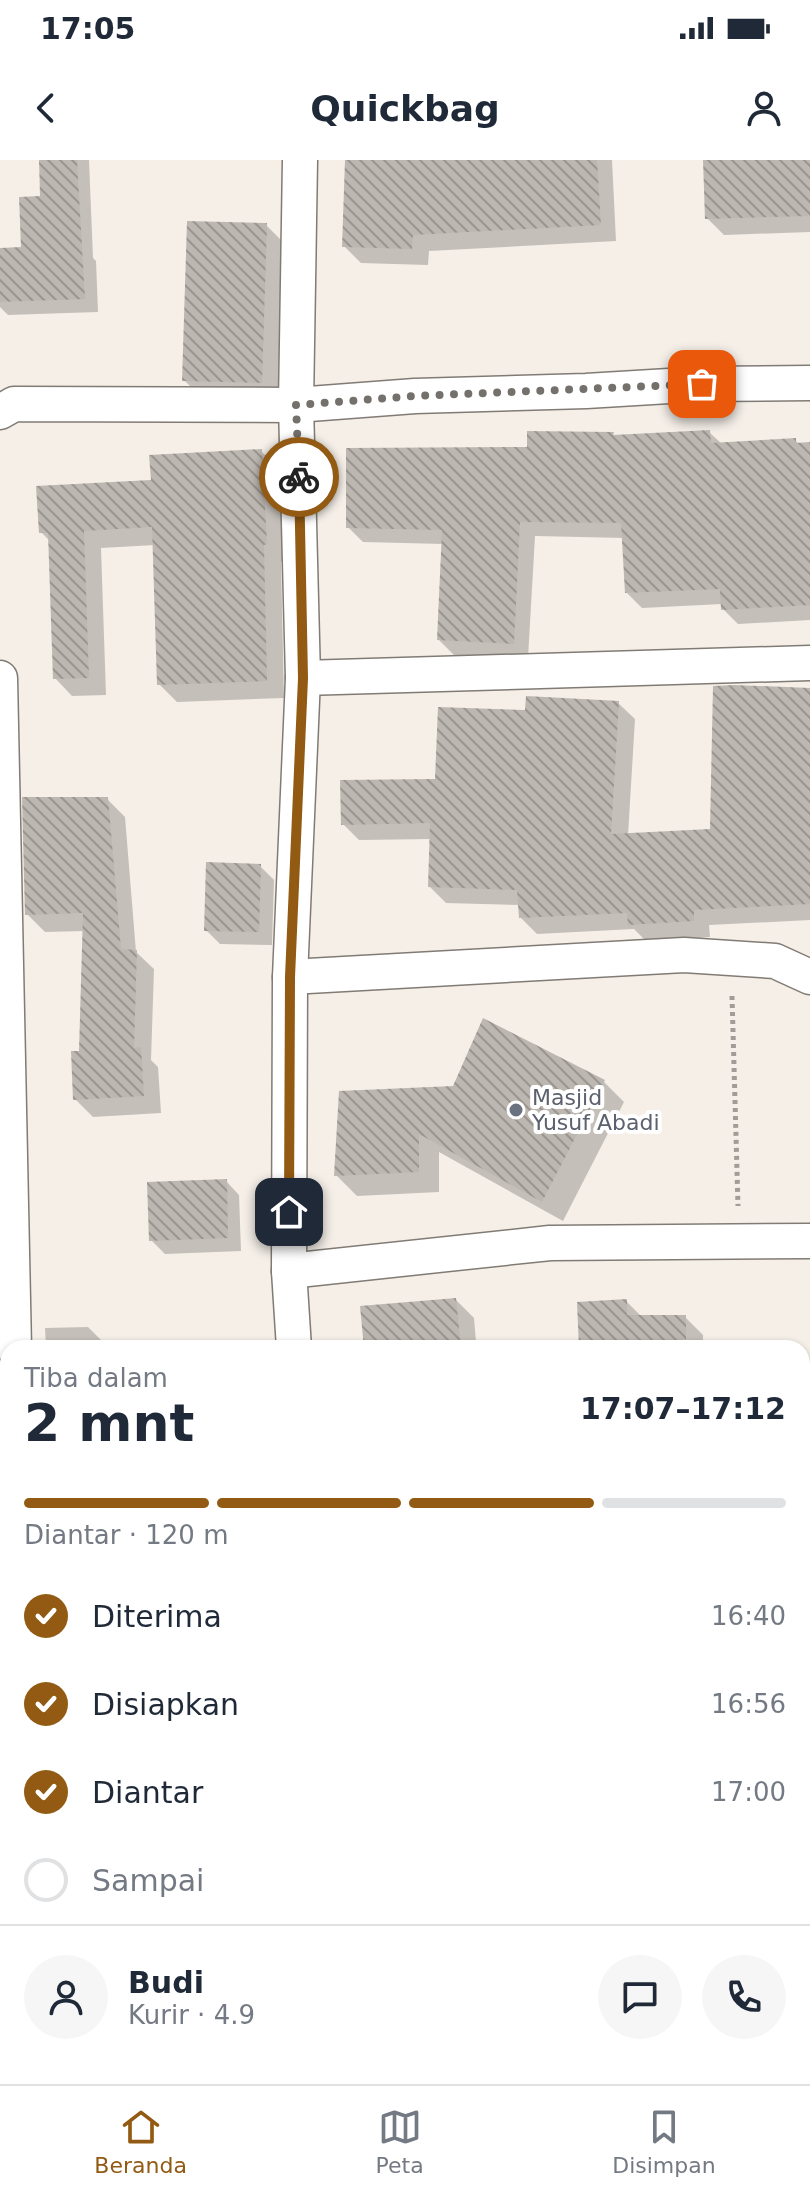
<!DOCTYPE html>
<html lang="id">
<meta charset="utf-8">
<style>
body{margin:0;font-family:"DejaVu Sans",sans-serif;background:#f6f6f7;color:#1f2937;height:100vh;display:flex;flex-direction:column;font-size:30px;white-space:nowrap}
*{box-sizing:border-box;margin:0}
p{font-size:26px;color:#747a83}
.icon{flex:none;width:44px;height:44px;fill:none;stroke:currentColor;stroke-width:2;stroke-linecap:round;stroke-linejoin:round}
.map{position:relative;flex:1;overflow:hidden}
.sheet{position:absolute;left:0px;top:1180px;width:810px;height:744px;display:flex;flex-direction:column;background:#fff;border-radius:24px 24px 0 0;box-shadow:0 2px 6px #0004}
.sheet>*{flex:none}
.pin{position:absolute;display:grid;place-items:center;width:68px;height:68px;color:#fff;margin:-34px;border-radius:16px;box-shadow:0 4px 12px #0006}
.courier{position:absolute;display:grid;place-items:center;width:80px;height:80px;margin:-40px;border:6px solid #925a12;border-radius:50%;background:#fff;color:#222;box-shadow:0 2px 10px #0007}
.headline em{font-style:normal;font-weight:700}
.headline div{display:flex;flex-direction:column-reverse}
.headline{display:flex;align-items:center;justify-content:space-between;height:136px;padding:0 24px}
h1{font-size:52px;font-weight:700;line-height:60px}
.bar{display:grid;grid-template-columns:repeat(4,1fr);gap:12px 8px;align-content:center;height:96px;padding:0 24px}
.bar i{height:10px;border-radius:6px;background:#e0e1e3}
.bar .on{background:#925a12}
.bar p{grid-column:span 4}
.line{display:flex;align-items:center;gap:20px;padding:0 24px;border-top:2px solid #e0e1e3}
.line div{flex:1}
.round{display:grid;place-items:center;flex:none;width:84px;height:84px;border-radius:42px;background:#f6f6f7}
ol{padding:0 24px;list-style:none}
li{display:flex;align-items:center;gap:24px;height:88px}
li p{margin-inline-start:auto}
li .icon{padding:8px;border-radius:50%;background:#925a12;color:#fff;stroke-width:4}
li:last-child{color:#747a83}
li i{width:44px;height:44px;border:4px solid #e0e1e3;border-radius:50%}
.status{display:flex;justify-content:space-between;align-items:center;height:56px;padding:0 40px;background:#fff;direction:ltr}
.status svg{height:22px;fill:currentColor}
header{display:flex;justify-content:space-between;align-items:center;height:104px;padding:0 24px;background:#fff;font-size:36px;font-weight:700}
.tabs{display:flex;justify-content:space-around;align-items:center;height:112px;border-top:2px solid #e0e1e3;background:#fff;font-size:22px;color:#747a83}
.tabs a{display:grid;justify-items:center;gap:4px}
.tabs .on{color:#925a12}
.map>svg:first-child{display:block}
.shadow{fill:#0003}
.building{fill:url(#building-back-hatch)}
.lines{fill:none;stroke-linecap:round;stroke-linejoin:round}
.service-casing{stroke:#807b74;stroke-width:19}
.minor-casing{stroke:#807b74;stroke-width:37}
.path{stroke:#a19c97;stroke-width:5;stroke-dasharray:4 4;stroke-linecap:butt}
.service{stroke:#fff;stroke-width:16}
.minor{stroke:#fff;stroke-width:34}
.done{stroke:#74706c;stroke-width:8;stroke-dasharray:0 14.4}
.route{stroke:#925a12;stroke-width:10}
.worship-dot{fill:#6b7280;stroke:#fff;stroke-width:3}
.labels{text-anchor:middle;stroke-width:8;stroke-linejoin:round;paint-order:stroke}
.worship-label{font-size:22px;fill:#5b616d;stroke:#fff;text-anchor:start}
</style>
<div class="status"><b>17:05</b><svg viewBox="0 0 49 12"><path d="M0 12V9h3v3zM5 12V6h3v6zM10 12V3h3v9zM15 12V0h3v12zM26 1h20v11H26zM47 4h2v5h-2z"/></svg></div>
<header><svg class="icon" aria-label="back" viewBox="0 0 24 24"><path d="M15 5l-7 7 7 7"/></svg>Quickbag<svg class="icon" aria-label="person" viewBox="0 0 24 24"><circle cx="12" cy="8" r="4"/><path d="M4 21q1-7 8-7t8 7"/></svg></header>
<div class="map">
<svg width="810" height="1924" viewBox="0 0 810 1924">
<defs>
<pattern id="building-back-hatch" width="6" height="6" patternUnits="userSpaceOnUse" patternTransform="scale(2)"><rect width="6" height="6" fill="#bdb7b1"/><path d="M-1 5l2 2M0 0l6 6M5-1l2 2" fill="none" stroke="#9a9590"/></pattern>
</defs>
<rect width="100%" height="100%" fill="#f5efe8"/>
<g class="shadow">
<path d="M41 0H89L93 98 96 101 98 152 8 155 0 147V90L23 89 42 38Z"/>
<path d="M347 0H612L616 81 429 91 428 105 361 103 344 86Z"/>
<path d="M705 0H810V72L724 75 707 58Z"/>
<path d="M266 65 285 84 280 241 203 239 184 220Z"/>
<path d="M709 272 722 284 795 280 800 285 810 284V460L738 464 723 449 722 444 642 448 627 433 624 378 535 376 528 498 454 495 439 480 444 384 363 382 348 367 529 289 613 274 615 277Z"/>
<path d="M261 291 279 309 284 402H281L284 538 177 542 159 524 155 385 101 388 106 535 72 536 55 518 50 381 41 372Z"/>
<path d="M810 530V760L709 765 710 777 646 781 634 769 537 774 520 757V745L446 743 430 727 431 679 359 680 343 664 437 621 527 552 618 543 635 559 628 675 712 671Z"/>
<path d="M107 639 125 657 136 792 154 809 151 900 158 907 161 953 93 957 75 939 80 893 84 771 45 772 27 754Z"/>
<path d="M260 706 274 720 272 785 220 784 206 770Z"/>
<path d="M604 922 624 942 563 1061 439 992V1032L357 1036 336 1015 341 933Z"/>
<path d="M226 1021 239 1035 241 1091 165 1094 151 1080Z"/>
<path d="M456 1140 474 1158 476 1182H581L626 1141 642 1157H685L703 1175V1188H366Z"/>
<path d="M88 1167 102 1181V1188H46L45 1168Z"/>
<path d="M810 1316V1365H802V1317Z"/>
<path d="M810 1416V1631L806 1627 805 1605 802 1606V1417Z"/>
<path d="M414 1916H474L428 1924H422Z"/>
</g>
<g class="building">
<path d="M39 0H77L85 139 0 142V88L21 87 19 37 40 36Z"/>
<path d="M345 0H597L601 65 413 75 412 89 342 87Z"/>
<path d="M703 0H810V56L705 59Z"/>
<path d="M187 61 267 63 262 223 182 221Z"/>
<path d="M710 270 711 283 796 278V283L810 282V445L721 450 720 429 625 433 621 363 520 362 514 484 437 480 442 370 346 368V288L527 287V271L614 272 613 275Z"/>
<path d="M262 289 267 384 264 385 267 521 157 525 152 367 84 371 89 518 53 519 48 373H39L36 326 151 320 149 295Z"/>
<path d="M734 525 810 528V744L694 750V761L628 765 627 753 519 758 517 730 428 727 430 663 341 665 340 620 435 619 438 547 525 550 526 536 619 541 611 674 710 669 713 526Z"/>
<path d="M22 637H108L121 789 137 790 134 888 141 887 144 936 73 940 71 891H79L83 753 25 755Z"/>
<path d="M206 702 261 704 259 772 204 771Z"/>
<path d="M483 858 605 920 542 1042 419 974V1012L334 1016 339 931 453 926Z"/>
<path d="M227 1019 228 1078 149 1081 147 1022Z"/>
<path d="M456 1138 461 1188H364L360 1146Z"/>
<path d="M627 1139V1155H686V1188H579L577 1142Z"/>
</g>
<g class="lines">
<defs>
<g id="service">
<path d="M0 1564 8 1565"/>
<path d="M802 1738 810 1737"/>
</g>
<g id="minor">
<path d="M300 0 296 245 303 518 290 817 684 795 775 801 810 817"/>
<path d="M0 252 14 244 296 245 415 236 586 231 702 224 810 223"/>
<path d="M0 518 14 1188"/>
<path d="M303 518 810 503"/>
<path d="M290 817 289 1111 294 1188"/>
<path d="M289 1111 550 1083 810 1081"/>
<path d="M802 1377 810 1376"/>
</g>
</defs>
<use href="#service" class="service-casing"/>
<use href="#minor" class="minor-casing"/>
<path class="path" d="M732 836 738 1046"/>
<use href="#service" class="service"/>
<use href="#minor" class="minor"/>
</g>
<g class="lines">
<path class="done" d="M299 317 296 245 415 236 702 224"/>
<path class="route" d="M289 1052 290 817 303 518 299 317"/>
</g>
<circle class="worship-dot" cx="516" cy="950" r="8"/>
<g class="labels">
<g class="worship-label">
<text x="532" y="945">Masjid<tspan x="532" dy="25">Yusuf Abadi</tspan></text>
</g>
</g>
</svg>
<div class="pin" style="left:702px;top:224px;background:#ea580c"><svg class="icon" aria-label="bag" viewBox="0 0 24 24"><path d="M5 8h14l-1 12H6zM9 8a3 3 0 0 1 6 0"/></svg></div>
<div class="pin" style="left:289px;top:1052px;background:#1f2937"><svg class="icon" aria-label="home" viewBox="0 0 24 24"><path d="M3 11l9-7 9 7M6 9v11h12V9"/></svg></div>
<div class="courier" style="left:299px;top:317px"><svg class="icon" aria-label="bike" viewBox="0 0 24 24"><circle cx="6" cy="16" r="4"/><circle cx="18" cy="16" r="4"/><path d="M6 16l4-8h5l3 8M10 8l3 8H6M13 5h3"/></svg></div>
<section class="sheet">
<div class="headline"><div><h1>2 mnt</h1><p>Tiba dalam</p></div><em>17:07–17:12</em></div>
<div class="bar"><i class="on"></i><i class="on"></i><i class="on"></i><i></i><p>Diantar · 120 m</p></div>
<ol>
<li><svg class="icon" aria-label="check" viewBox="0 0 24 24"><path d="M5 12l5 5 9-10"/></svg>Diterima<p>16:40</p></li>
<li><svg class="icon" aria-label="check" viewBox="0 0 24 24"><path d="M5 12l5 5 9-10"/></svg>Disiapkan<p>16:56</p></li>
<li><svg class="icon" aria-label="check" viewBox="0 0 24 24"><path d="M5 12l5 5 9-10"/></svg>Diantar<p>17:00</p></li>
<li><i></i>Sampai</li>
</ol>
<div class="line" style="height:144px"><a class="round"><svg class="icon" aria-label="person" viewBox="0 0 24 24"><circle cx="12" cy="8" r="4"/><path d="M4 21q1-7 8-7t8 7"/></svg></a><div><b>Budi</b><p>Kurir · 4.9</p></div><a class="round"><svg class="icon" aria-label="chat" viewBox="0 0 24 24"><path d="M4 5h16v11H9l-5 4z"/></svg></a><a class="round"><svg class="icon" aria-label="phone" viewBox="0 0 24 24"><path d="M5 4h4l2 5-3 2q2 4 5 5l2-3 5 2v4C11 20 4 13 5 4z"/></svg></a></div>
</section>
</div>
<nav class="tabs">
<a class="on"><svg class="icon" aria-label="home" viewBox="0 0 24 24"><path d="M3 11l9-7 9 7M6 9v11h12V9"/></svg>Beranda</a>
<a><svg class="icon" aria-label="map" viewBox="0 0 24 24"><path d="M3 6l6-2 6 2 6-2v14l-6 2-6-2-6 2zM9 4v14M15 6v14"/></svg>Peta</a>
<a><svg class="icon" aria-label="saved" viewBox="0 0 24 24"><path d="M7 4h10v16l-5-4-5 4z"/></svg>Disimpan</a>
</nav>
